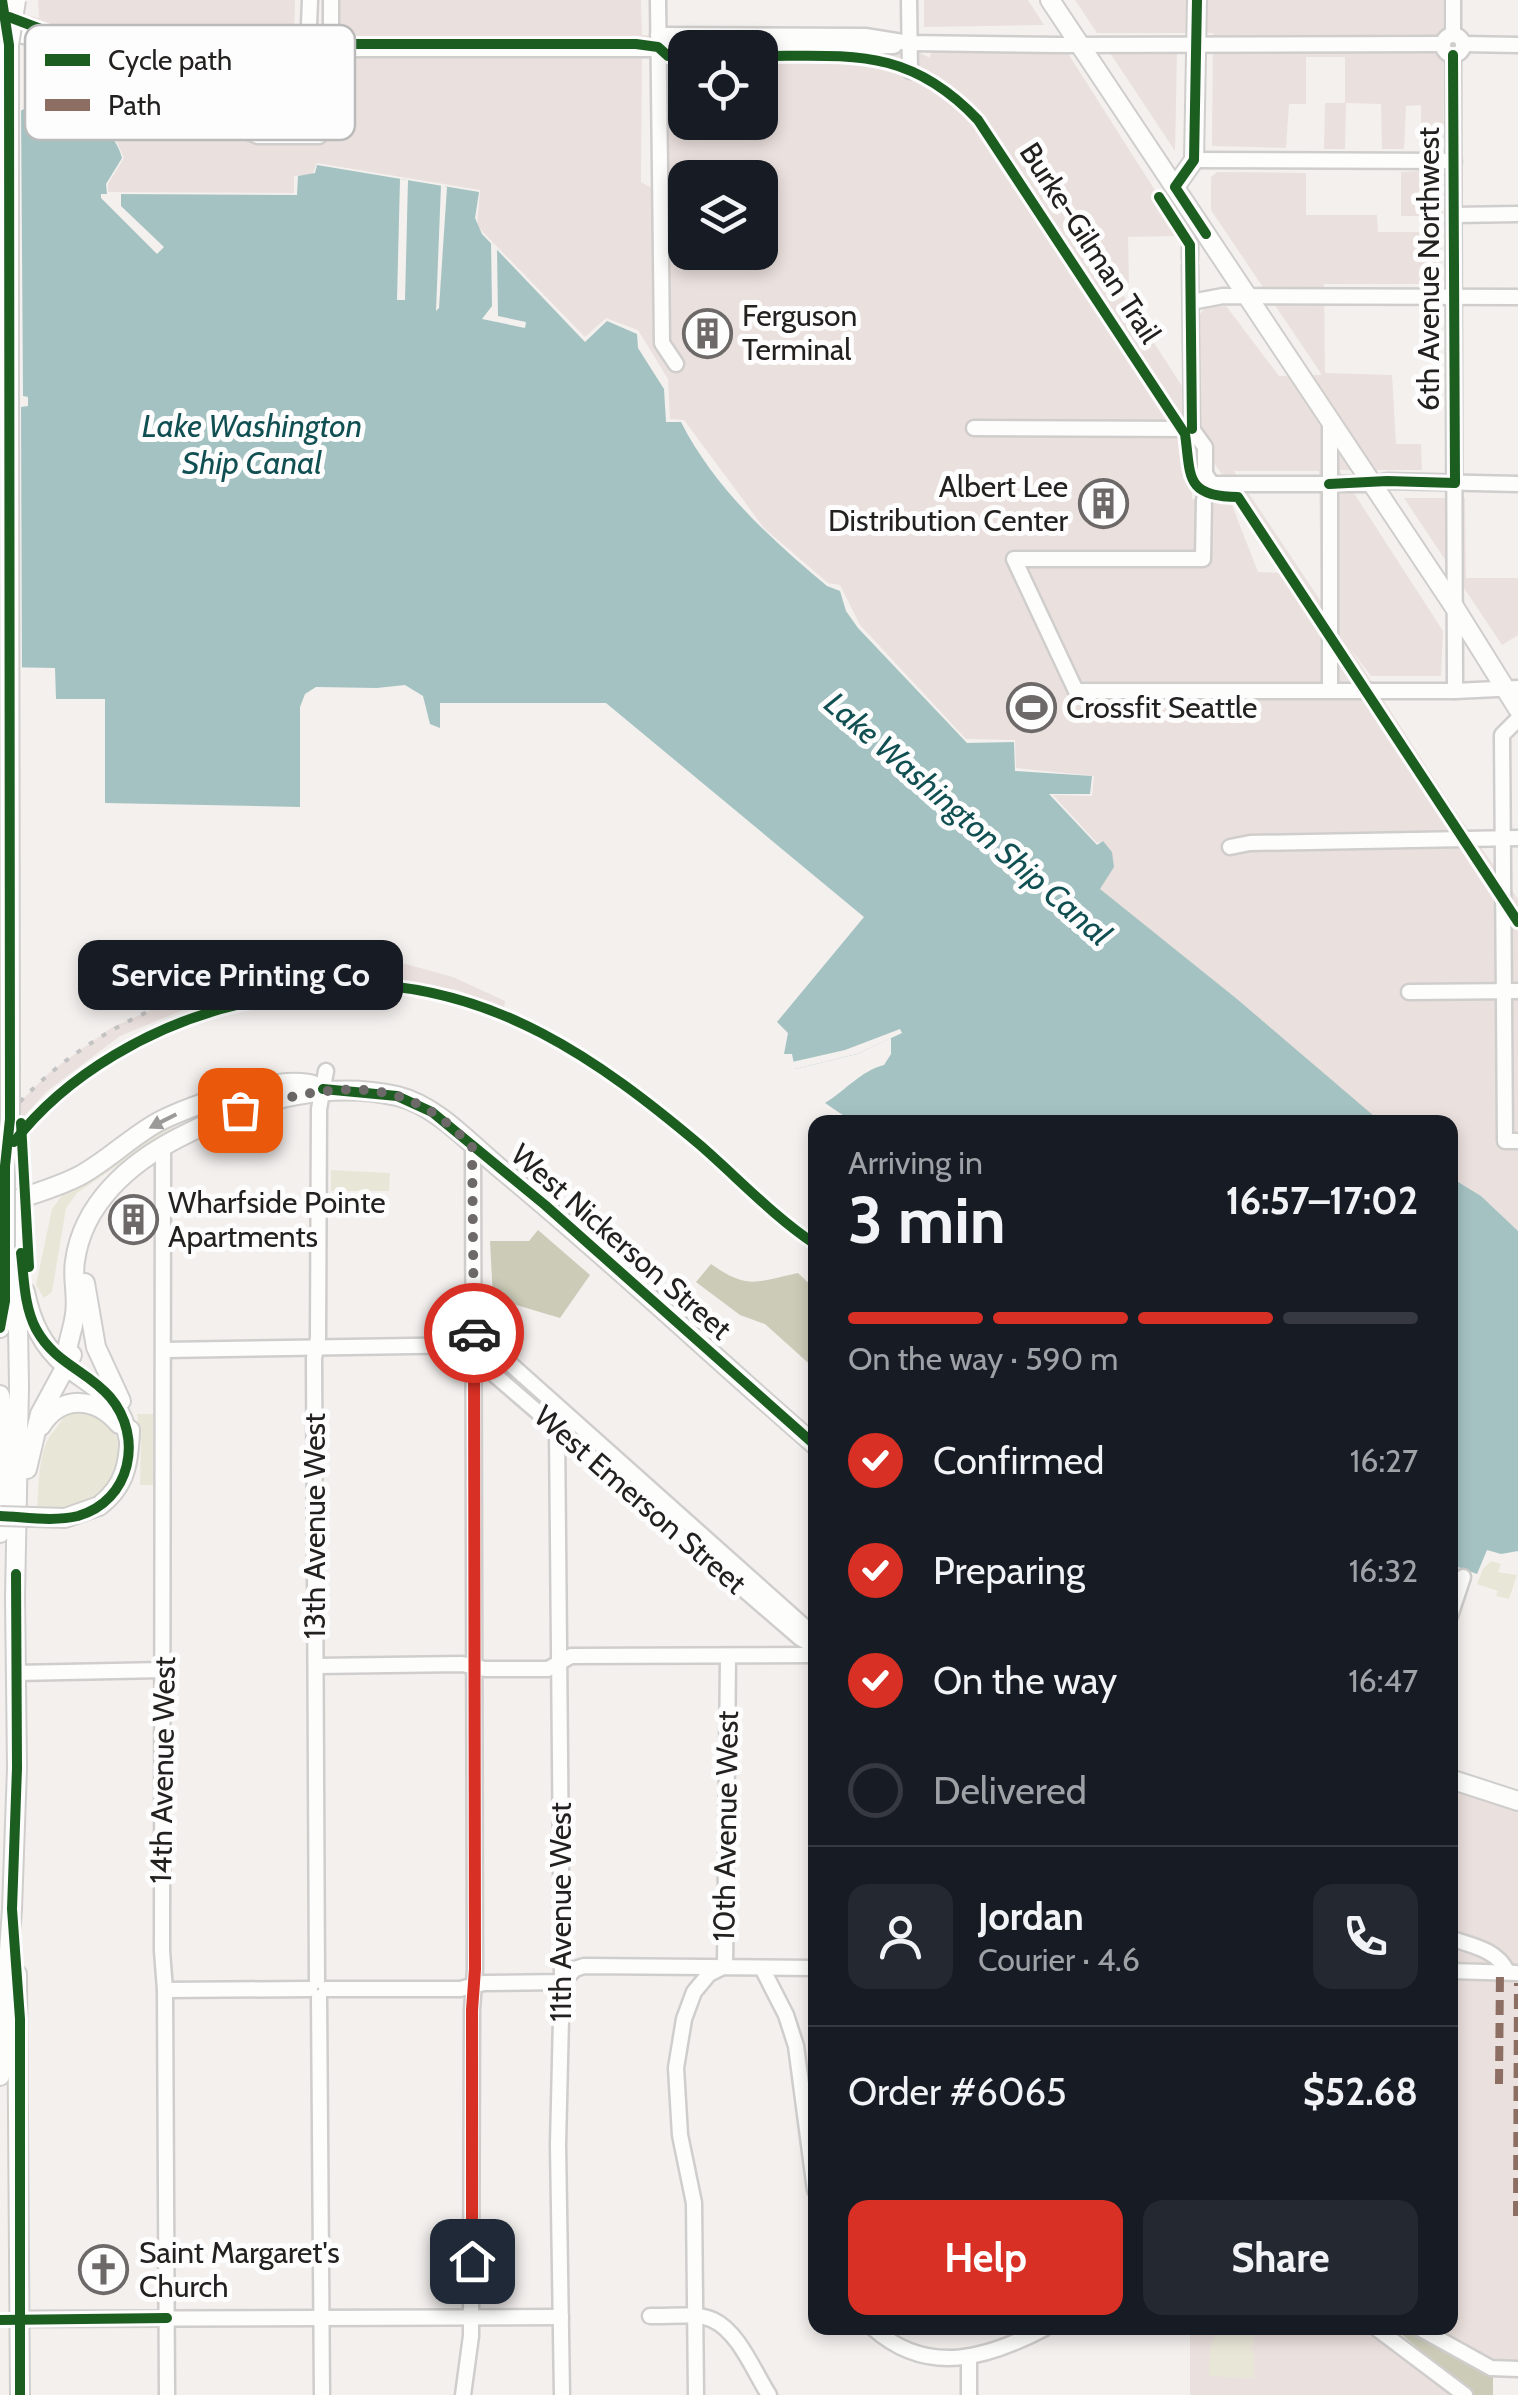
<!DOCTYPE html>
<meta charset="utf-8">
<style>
body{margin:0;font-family:Cabin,sans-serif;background:#242831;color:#f1f3f6;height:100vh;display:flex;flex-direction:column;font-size:38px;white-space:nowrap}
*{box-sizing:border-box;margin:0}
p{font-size:32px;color:#9ea1a6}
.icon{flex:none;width:55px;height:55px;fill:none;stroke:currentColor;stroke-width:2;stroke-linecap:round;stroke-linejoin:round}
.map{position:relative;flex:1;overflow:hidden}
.sheet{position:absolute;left:808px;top:1115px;width:650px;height:1220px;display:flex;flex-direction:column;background:#171b24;border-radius:20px;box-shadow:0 5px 15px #0003}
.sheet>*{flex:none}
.controls{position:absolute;left:668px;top:30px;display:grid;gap:20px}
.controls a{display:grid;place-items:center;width:110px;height:110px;border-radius:20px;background:#171b24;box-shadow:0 5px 15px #0003;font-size:50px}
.pin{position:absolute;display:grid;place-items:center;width:85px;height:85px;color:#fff;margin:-42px;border-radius:20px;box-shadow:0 5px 15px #0006}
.courier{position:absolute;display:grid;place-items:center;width:100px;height:100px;margin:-50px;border:8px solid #d93025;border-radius:50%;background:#fff;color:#222;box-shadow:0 2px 12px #0007}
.bubble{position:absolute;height:70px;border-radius:20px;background:#171b24;box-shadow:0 5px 15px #0003;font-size:32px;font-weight:800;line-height:70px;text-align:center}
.summary em{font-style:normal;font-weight:800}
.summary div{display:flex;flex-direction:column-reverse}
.summary{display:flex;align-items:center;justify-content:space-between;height:170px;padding:0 40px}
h1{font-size:65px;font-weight:800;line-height:75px}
.bar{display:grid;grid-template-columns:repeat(4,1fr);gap:15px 10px;align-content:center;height:120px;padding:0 40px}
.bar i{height:12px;border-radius:8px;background:#363941}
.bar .on{background:#d93025}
.bar p{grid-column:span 4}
.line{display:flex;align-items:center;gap:25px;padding:0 40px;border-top:2px solid #363941}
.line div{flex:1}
.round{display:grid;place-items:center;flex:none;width:105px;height:105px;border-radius:20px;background:#242831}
ol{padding:0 40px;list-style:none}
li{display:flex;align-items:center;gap:30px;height:110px}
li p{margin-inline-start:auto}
li .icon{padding:10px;border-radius:50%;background:#d93025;color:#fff;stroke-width:4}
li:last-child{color:#9ea1a6}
li i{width:55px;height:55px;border:5px solid #363941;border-radius:50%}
.button{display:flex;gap:20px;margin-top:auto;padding:20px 40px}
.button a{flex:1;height:115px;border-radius:20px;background:#d93025;color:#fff;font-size:40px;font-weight:800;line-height:115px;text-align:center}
.button a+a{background:#242831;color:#f1f3f6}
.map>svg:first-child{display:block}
.built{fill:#eae0dd;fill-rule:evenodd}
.green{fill:#e8e7d7}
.forest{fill:#cbcbb8}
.water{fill:#a5c2c2}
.pier{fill:#f3f0ee}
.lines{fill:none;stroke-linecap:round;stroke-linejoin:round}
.minor-casing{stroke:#d0cecd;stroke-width:19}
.major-casing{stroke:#d0cecd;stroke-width:22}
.minor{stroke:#fdfdfc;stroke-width:14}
.major{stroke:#fdfdfc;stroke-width:18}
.rail{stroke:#c3c3c3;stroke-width:4;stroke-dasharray:5 10;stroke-linecap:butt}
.major-bridge-casing{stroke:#d0cecd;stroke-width:22;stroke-linecap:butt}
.major-bridge{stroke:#fdfdfc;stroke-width:18}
.quiet{stroke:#8d6e63;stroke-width:8;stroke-dasharray:15 8;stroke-linecap:butt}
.cycleway-casing{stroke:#fefdfd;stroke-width:16}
.cycleway{stroke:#1b5e20;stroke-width:10}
.oneway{fill:#9b9a99}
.done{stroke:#6c6968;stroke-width:10;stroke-dasharray:0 18}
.route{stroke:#d93025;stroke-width:12}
.labels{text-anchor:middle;stroke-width:10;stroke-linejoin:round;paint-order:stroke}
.street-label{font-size:30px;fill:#232120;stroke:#fefdfd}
.poi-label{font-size:30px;fill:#232120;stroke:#fefdfd;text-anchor:start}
.water-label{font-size:32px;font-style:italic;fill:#104f52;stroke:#fefdfd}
.key{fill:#fefdfd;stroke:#bcbbbb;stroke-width:2.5}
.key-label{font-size:28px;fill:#232120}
</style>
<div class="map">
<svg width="1518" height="2395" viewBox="0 0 1518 2395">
<rect width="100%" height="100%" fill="#f3f0ee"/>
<g class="built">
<path d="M38 0H295L294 34 338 35 339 0H641L642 35 681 38 858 39 916 51 930 58 931 50 1067 52 1177 225 1178 236 1128 237 1129 283 1116 284 1200 414 1198 316 1206 307 1226 306 1279 376 1322 375 1211 210V177L1217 172 1306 173V215H1377L1378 232H1441V284H1324L1325 373 1392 375 1396 444H1421L1422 470H1339L1443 631 1441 676H1371L1350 648 1455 811 1518 899V1231L1481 1196 1450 1177V1122H1374L1243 1004 1099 889 1103 841 1097 843 1053 795 1092 796 1094 776 1016 768 1015 740 966 739 860 625 840 585 828 583 764 528 684 420 670 419 668 379 638 330 606 318 585 337 477 226 480 190 317 163 312 175 294 176V193L108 192V184L124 158 114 136 80 111 55 104 67 78 151 114 171 81 148 69 151 56 338 58V47L119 45 0 28V9L39 18ZM642 46 845 47 872 51 922 73 951 90 977 113 993 132 1175 408 1238 497 1482 871 1284 573 1258 572 1230 500 1192 499V480L1183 479V438L983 135 959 107 916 79 863 59 760 60V122H685V60H669V198L641 182ZM685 178H760V252H685ZM1234 471H1319L1321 600H1320Z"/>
<path d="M924 0H1028L1044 25 924 27Z"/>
<path d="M1075 0H1443V216H1401V172L1421 171V105L1406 106 1404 149H1382L1381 104 1346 103 1345 149H1324L1325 103H1345V57H1306V104H1289L1286 148 1212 146 1213 33H1097Z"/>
<path d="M1108 50H1177L1175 151 1134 89Z"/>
<path d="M1404 498H1465L1466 578H1518V635L1502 645Z"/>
<path d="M353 960 402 963 453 977 505 1001 504 1008 457 990 371 975 279 983 188 1008 120 1036 46 1092 0 1143V1122L50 1072 111 1028 195 990 272 971Z"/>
<path d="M1450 1779 1518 1801V2369L1497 2370 1419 2328H1450Z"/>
<path d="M1190 2328H1376L1465 2395H1190Z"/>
</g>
<g class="green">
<path d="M246 1095 174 1127 77 1193 66 1208 52 1292 44 1298 36 1285 52 1209 69 1186 152 1131Z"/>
<path d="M331 1170 390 1173 389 1191H331Z"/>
<path d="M487 1358 535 1390 640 1483 634 1489Z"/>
<path d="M67 1409C74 1409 85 1407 91 1410 130 1427 126 1481 91 1500 74 1510 56 1510 37 1509 39 1488 38 1464 46 1443 52 1430 64 1422 67 1409Z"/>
<path d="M137 1414H153V1485H140L141 1444Z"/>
<path d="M1491 1561 1501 1564 1498 1572 1517 1575 1509 1599 1496 1596 1498 1591 1477 1584 1483 1569Z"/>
<path d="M1218 2328H1256L1251 2350 1254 2351V2378L1209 2376 1210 2350Z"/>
</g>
<g class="forest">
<path d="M538 1230 590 1275 560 1318 493 1298 490 1241H529Z"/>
<path d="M711 1264C748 1290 756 1282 798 1273L815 1289V1369L765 1324 740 1315 696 1282Z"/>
<path d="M1394 2328H1406L1493 2373V2395H1474Z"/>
</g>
<g class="water">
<path d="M49 104C81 111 113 124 122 158L106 184 107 194 297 195 298 176 315 173 317 165 479 192 475 218 482 234 585 342 607 321 637 334 638 348 664 389 666 422H681C715 489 771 539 827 586L840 591 846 611 858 628 967 743 1014 742 1015 771 1092 776 1090 794H1049L1097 845 1103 841 1112 852 1114 867 1100 889 1237 999 1381 1122H853L825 1103C846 1090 861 1071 884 1065L891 1054V1038L857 1054 795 1069 792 1054H784L788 1033 777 1022 864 917 606 703H440V728L430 724 423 696 405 685 377 688 316 687 305 694 300 707V807L105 803V699H56L55 668 0 667V123L24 109Z"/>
<path d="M1450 1177 1481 1196 1518 1231V1551L1501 1554 1487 1550 1477 1574 1450 1564Z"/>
</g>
<g class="pier">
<path d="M21 105 23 396 28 397V406L21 407 22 672H0V118Z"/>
<path d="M400 179 408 180 405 300H397Z"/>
<path d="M441 185 447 187 439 308 436 311Z"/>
<path d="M101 194H121V206L164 247 157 254 101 198Z"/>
<path d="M491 243 497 249 498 316 526 322 525 328 482 319 492 306Z"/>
<path d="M900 1029 902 1033 857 1054 795 1069 792 1062 845 1050Z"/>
</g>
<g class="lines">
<defs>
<g id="minor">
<path d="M658 0 662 343 676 364"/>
<path d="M909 0 910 71"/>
<path d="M1453 0V35"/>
<path d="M2 32 62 43 169 49H685"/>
<circle cx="1453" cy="45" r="10"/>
<path d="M658 35 865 36 909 43 1058 45 1443 44"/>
<path d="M1463 44 1518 45"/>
<path d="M64 45 81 58 258 136H319V49"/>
<path d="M308 49 310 0"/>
<path d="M331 49V0"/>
<path d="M760 49 894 46"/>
<path d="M1453 55 1455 691"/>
<path d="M1194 160 1454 161"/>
<path d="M1454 215 1518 214"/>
<path d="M1190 245V260"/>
<path d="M1190 265 1192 429 1205 447V474L1212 484"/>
<path d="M1191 302 1223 296 1518 297"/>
<path d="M1330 422V690"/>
<path d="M974 428 1192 429"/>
<path d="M1212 484 1204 500 1203 559H1014L1076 691H1455L1518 688"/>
<path d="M1212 484H1371L1387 481 1518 484"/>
<path d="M1518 719 1502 735 1505 1141H1518"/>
<path d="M1230 847 1250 843 1518 838"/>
<path d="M1409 992 1518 991"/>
<path d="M163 1146 162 1951 165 1990 167 2395"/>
<path d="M474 1345 489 1370 800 1638 815 1647"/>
<path d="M165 1350 474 1345 498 1353 815 1636"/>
<path d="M557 1428 562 1976 558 2145 562 2395"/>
<path d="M1450 1616 1463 1577"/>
<path d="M316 1666 462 1664 485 1669H548L571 1656 815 1655"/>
<path d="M16 1673 163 1670"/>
<path d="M1450 1938C1472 1946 1496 1949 1507 1971"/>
<path d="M762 1968 786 2015 796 2046 815 2190"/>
<path d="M1450 1971 1518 1973"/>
<path d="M317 1981 314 1358 318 1338 319 1109 326 1071"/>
<path d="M326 1989H460L484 1983 562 1982 575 1969 584 1966 815 1968"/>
<path d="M165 1990 310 1989"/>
<path d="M319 1997 322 2395"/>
<path d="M650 2316C670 2317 695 2312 713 2320 739 2332 754 2372 769 2395"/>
<path d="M19 2319 561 2317"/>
<path d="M873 2328C928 2377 988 2358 1045 2328"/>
<path d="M1376 2328 1465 2395"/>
<path d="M1419 2328 1491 2368 1518 2369"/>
<path d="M463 2395 471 2336 472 2010 475 1969 473 1145"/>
<path d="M696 2395 694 2203 680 2135 676 2068 684 2019 694 1992 709 1974 725 1966 728 1657"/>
<path d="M969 2395V2359"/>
</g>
<g id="major">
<path d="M1050 0 1455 608 1518 709"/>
<path d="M9 45V379"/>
<path d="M1175 187 1194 160 1197 0"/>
<path d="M2 1205C28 1195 57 1188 81 1175 108 1160 131 1137 158 1122 189 1106 280 1074 313 1085"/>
<path d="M85 1283 96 1347 121 1401"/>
<path d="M25 1292C31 1321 42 1346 66 1366 98 1391 121 1396 129 1441"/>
<path d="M0 1328 5 1301"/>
<path d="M66 1365C65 1346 73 1332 75 1314 78 1296 72 1279 75 1261 83 1203 130 1163 178 1138 245 1103 322 1079 397 1096 438 1106 470 1144 502 1170 609 1258 710 1354 815 1445"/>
<path d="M0 1395 6 1431"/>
<path d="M41 1426C61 1394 96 1397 119 1424"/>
<path d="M27 1469 40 1414 72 1355"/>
<path d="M99 1506C126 1486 129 1462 130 1430"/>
<path d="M0 1533 6 1419"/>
<path d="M1450 1779 1518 1801"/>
<path d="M17 1974 20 2395"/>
<path d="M0 2076 12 1909 17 1768 15 1598 19 1386 16 1208"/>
</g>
</defs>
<use href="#minor" class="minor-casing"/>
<use href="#major" class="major-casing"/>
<use href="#minor" class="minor"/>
<use href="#major" class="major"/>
<path class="rail" d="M0 1124C54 1059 125 1015 206 989 241 979 277 973 311 959"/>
<defs>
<g id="major-bridge">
<path d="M2 0 7 30"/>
<path d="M9 45 16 0"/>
<path d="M5 1267V1166L10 1119 9 379"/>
<path d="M0 1516 65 1518 99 1506"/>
</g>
</defs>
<use href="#major-bridge" class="major-bridge-casing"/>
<use href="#major-bridge" class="major-bridge"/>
<g class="quiet">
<path d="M1499 2084 1500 1971"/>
<path d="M1517 2216 1518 1983"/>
</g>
<defs>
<g id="cycleway">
<path d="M1197 0 1194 160 1175 187 1206 234"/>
<path d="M9 17 54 34 131 44H636L658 47 668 56H685"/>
<path d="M760 56C851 56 909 47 978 120L1185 434C1191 475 1184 497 1238 497L1518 922"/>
<path d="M1159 197 1190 245 1192 429"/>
<path d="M1329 484 1387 481 1455 483 1453 55"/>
<path d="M323 1089 397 1096 432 1112 545 1205 815 1445"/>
<path d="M21 1123 29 1267"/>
<path d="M14 1142C66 1074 155 1024 237 1005 262 999 288 999 312 994 328 990 340 984 357 984 495 987 598 1059 700 1145 738 1178 773 1216 815 1244"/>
<path d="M0 1328 5 1301V1166L10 1119 9 45 2 0"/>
<path d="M0 1516C25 1517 53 1522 78 1516 131 1501 144 1437 110 1397 87 1370 55 1364 36 1329 24 1306 24 1278 21 1253"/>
<path d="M16 1574 17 1768 12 1909 20 2019V2395"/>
<path d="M0 2320 167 2318"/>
</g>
</defs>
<use href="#cycleway" class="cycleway-casing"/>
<use href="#cycleway" class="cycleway"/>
</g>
<defs><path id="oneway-solid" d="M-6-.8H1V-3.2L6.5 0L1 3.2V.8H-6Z" transform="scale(2.5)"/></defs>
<use class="oneway" href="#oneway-solid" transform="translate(163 1121) rotate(153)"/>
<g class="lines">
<path class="done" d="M240 1110C298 1094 366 1075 423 1107 442 1117 457 1132 472 1146L474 1333"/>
<path class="route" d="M472 2261V2010L475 1969 474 1333"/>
</g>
<defs>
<symbol id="building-ring" viewBox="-11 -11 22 22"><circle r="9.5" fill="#fefdfd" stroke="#6c6968" stroke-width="1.5"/><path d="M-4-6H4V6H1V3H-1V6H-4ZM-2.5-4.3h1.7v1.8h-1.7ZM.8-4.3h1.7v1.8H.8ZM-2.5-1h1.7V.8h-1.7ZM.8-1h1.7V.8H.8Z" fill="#6c6968"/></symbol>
<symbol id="stadium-ring" viewBox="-11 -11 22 22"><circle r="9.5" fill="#fefdfd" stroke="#6c6968" stroke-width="1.5"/><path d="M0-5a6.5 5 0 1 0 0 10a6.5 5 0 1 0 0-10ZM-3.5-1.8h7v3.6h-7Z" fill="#6c6968"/></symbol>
<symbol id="church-ring" viewBox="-11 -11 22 22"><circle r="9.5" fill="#fefdfd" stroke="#6c6968" stroke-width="1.5"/><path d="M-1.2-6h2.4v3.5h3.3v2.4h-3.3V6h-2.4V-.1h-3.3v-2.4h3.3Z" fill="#6c6968"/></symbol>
</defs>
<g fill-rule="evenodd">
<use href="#building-ring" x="680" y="306" width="55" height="55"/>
<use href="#building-ring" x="1076" y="476" width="55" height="55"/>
<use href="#stadium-ring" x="1004" y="680" width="55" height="55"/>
<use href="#building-ring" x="106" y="1192" width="55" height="55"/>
<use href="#church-ring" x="76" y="2242" width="55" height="55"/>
</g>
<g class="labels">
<g class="street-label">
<text transform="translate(1090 243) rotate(57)" y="10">Burke-Gilman Trail</text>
<text transform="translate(1429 269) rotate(-90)" y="10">6th Avenue Northwest</text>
<text transform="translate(621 1242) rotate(41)" y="10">West Nickerson Street</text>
<text transform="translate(640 1500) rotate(41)" y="10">West Emerson Street</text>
<text transform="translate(315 1526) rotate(-90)" y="10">13th Avenue West</text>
<text transform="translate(163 1770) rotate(-89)" y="10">14th Avenue West</text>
<text transform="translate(726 1826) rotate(-89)" y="10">10th Avenue West</text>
<text transform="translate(561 1912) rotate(-90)" y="10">11th Avenue West</text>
</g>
<g class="poi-label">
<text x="742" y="326">Ferguson<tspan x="742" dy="34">Terminal</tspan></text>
<text x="1068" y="497" text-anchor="end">Albert Lee<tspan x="1068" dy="34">Distribution Center</tspan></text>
<text x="1066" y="718">Crossfit Seattle</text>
<text x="168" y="1213">Wharfside Pointe<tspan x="168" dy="34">Apartments</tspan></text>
<text x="139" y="2263">Saint Margaret's<tspan x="139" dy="34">Church</tspan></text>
</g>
<g class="water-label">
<text x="252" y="437">Lake Washington<tspan x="252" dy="37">Ship Canal</tspan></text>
<text transform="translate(968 819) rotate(41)" y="11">Lake Washington Ship Canal</text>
</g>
</g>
<rect x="25" y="25" width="330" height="115" rx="15" class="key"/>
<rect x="45" y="54" width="45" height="12" fill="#1b5e20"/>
<rect x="45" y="99" width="45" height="12" fill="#8d6e63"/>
<g class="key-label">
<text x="108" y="70">Cycle path</text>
<text x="108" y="115">Path</text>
</g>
</svg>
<div class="controls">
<a><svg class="icon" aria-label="locate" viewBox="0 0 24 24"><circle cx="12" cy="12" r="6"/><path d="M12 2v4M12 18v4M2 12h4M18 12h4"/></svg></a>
<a><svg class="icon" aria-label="layers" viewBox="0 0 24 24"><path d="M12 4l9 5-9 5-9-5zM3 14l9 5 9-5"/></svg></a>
</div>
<div class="pin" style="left:240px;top:1110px;background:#ea580c"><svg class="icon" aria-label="bag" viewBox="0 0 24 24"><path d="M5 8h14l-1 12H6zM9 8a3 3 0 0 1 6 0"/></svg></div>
<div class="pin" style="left:472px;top:2261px;background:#1f2937"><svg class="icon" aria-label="home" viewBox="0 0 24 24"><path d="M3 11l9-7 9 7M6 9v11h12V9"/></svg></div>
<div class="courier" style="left:474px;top:1333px"><svg class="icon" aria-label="car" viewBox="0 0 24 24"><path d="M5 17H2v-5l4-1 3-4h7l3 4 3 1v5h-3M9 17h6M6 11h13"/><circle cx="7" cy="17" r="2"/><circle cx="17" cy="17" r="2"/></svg></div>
<div class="bubble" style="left:78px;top:940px;width:325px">Service Printing Co</div>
<section class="sheet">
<div class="summary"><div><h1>3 min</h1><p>Arriving in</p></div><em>16:57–17:02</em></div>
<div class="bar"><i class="on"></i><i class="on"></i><i class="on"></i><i></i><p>On the way · 590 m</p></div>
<ol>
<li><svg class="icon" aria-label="check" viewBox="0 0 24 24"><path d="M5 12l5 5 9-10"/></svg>Confirmed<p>16:27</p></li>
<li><svg class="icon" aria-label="check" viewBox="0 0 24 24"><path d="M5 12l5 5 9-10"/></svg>Preparing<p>16:32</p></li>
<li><svg class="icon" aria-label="check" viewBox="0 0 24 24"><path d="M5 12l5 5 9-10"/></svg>On the way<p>16:47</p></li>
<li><i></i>Delivered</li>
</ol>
<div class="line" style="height:180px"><a class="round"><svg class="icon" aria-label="person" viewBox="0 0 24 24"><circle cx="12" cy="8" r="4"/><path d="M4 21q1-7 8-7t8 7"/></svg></a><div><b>Jordan</b><p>Courier · 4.6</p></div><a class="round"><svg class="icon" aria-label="phone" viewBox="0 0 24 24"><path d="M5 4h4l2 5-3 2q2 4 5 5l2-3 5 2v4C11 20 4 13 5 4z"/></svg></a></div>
<div class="line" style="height:130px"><div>Order #6065</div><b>$52.68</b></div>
<div class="button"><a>Help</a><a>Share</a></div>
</section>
</div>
